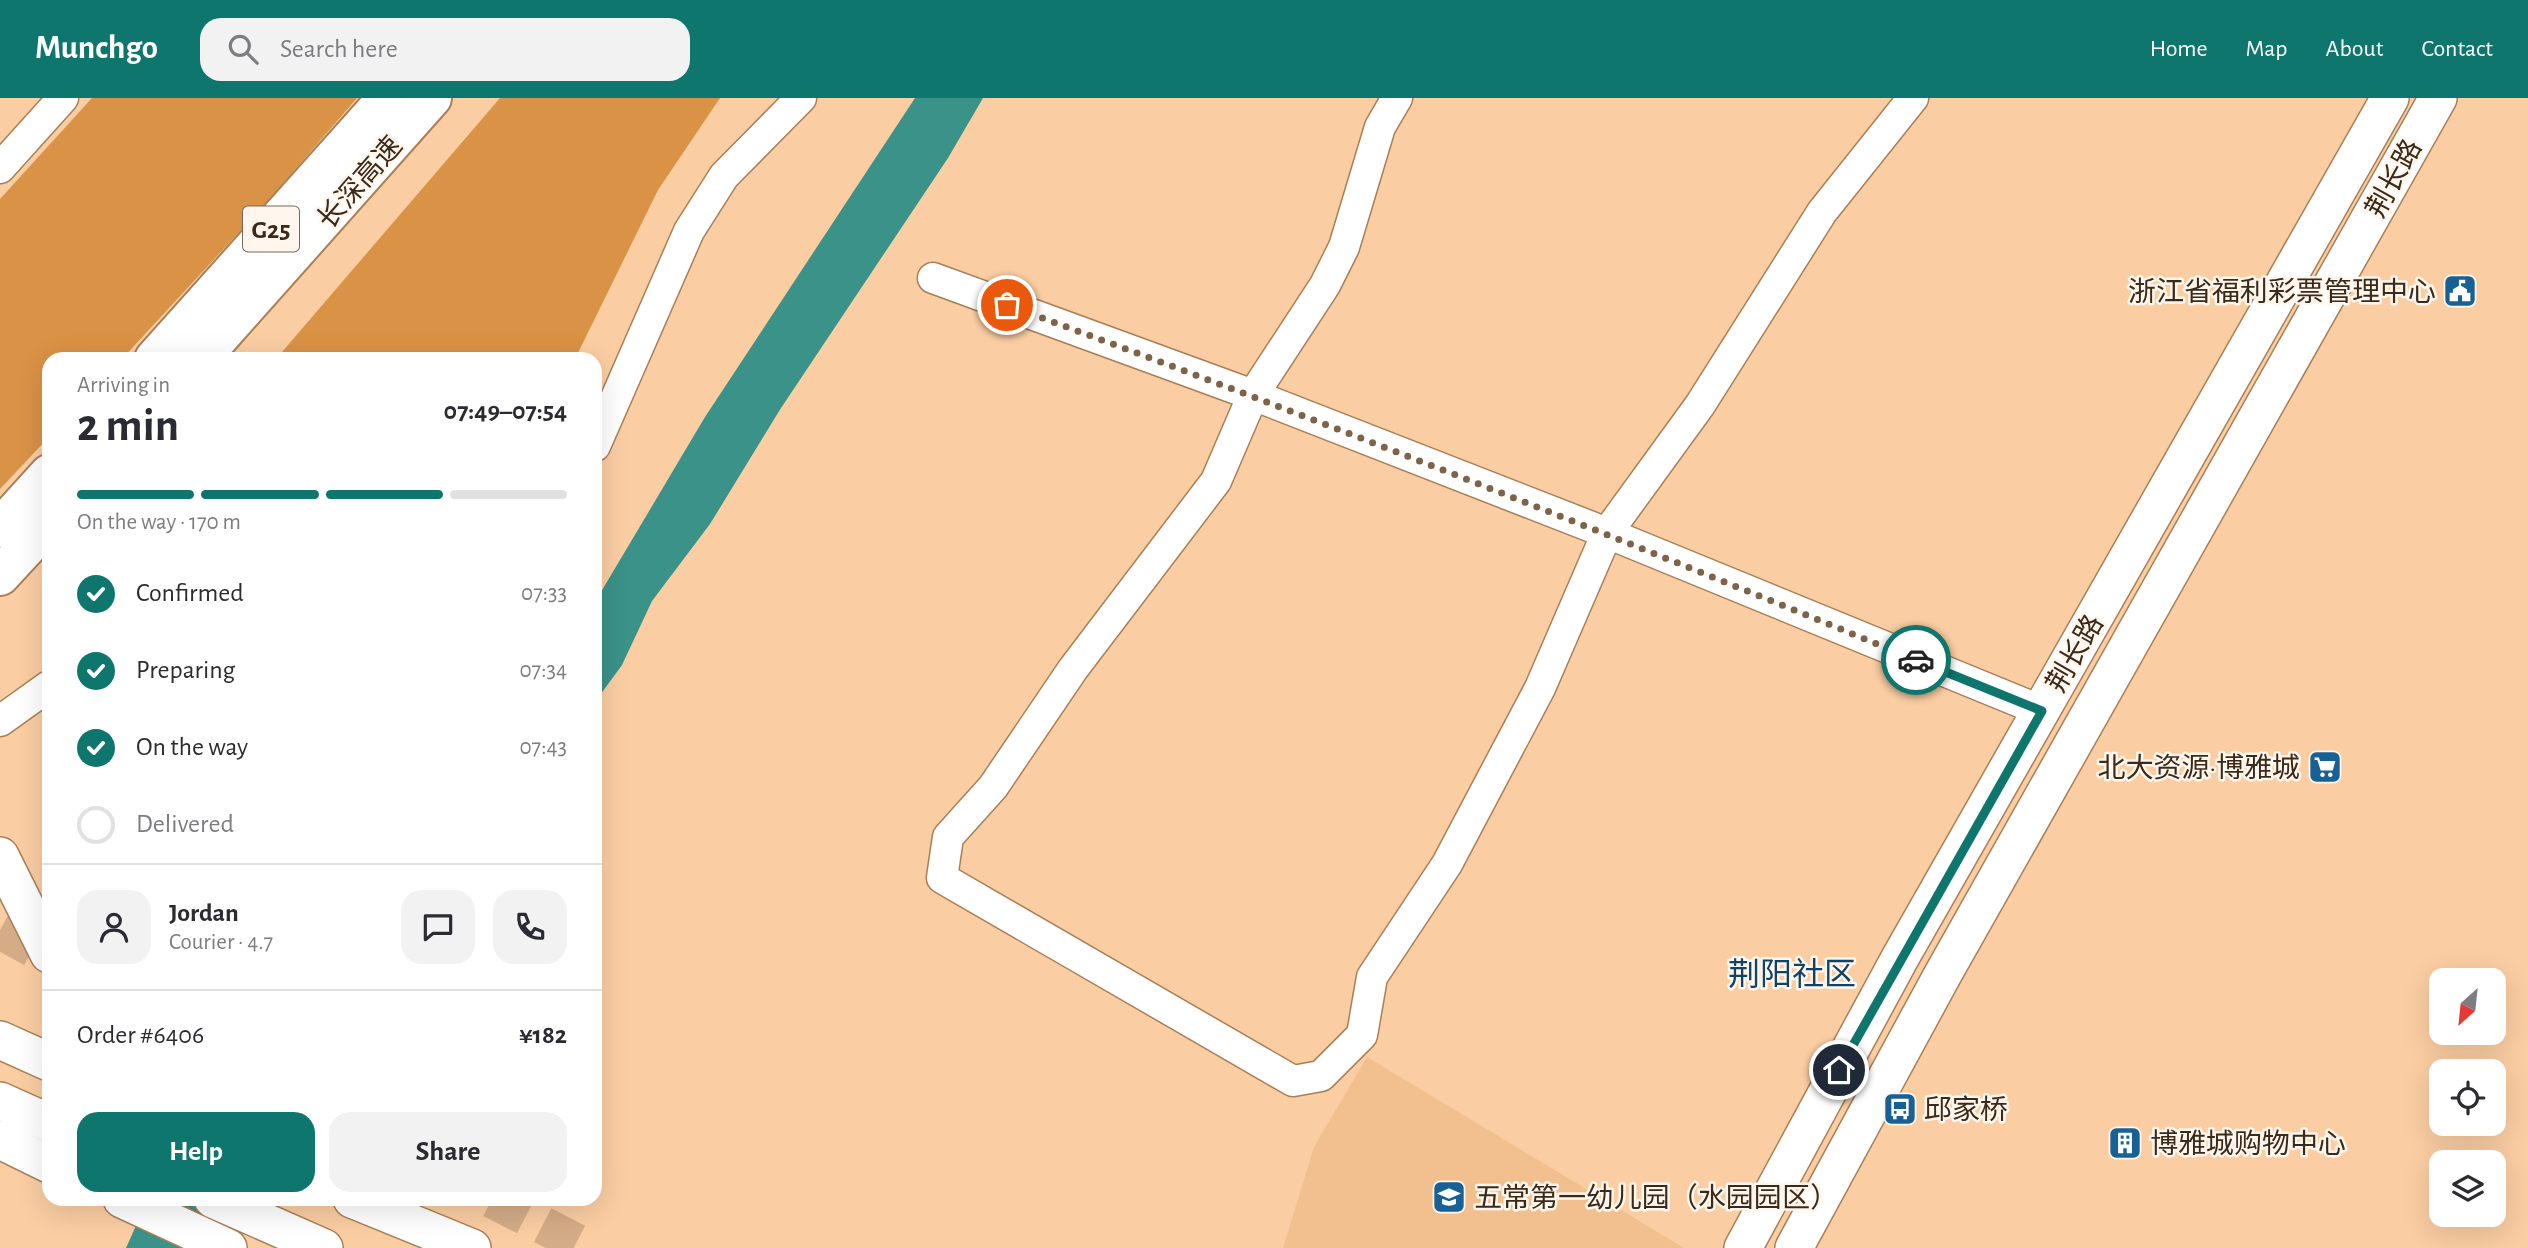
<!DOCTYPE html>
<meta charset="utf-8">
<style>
body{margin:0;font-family:"Alegreya Sans","Noto Sans SC",sans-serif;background:#f2f2f3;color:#2b2b33;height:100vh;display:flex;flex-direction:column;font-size:26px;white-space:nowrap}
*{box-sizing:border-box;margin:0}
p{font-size:23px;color:#7c7c81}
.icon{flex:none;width:38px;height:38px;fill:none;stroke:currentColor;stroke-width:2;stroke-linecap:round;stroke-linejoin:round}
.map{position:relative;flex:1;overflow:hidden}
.sheet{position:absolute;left:42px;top:254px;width:560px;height:854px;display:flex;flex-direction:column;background:#fff;border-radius:21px;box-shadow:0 7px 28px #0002}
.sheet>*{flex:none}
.needle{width:46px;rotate:207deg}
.tools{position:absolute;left:2429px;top:870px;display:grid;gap:14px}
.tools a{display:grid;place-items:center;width:77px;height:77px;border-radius:14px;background:#fff;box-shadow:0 7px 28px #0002;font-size:35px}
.pin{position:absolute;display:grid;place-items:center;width:60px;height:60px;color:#fff;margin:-30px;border:4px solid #fff;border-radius:50%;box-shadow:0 2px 7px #0007}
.courier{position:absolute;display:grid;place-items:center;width:70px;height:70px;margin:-35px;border:5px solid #0f766e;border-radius:50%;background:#fff;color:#222;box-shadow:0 2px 9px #0007}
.headline em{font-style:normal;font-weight:600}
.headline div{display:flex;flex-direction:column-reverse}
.headline{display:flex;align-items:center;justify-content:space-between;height:119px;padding:0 35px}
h1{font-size:46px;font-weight:600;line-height:52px}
.bar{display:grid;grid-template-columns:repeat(4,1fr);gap:10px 7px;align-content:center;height:84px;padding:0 35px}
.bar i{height:9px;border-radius:5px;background:#e1e1e2}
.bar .active{background:#0f766e}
.bar p{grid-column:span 4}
.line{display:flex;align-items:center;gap:18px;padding:0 35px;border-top:2px solid #e1e1e2}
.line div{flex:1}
.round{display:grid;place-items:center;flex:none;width:74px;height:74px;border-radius:21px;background:#f2f2f3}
ol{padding:0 35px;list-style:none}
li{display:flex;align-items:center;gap:21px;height:77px}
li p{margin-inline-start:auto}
li .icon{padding:7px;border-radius:50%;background:#0f766e;color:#fff;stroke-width:4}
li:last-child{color:#7c7c81}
li i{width:38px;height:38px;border:4px solid #e1e1e2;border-radius:50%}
.action{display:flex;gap:14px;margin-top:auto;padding:14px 35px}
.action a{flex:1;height:80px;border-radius:21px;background:#0f766e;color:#fff;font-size:28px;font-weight:600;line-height:80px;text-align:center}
.action a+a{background:#f2f2f3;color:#2b2b33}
header{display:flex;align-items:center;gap:42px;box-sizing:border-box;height:98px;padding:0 35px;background:#0f766e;color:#fff}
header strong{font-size:33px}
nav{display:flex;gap:38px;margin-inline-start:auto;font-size:24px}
.search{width:490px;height:63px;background:#f2f2f3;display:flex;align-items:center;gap:18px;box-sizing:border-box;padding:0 24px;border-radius:21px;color:#7c7c81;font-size:26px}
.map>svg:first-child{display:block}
.built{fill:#f2c08f}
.green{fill:#da9246}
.water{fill:#3a9288}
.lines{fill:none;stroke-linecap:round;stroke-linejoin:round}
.highway-tunnel{stroke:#d4ac87;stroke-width:38;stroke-dasharray:38 19;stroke-linecap:butt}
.minor-casing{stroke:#a87f57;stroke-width:33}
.major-casing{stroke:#a87f57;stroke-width:40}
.highway-casing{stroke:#a87f57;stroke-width:42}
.minor{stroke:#fff;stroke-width:30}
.major{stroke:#fff;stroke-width:37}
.highway{stroke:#fff;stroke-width:38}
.done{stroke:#7e6349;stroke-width:7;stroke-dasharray:0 12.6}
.route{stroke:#0f766e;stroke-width:9}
.labels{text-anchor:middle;stroke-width:5;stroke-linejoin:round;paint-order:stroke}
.shield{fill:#fff6ed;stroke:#766759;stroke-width:2}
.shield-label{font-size:26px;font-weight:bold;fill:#3b2a19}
.street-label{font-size:28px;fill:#3b2a19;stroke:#fff6ed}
.poi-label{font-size:28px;fill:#3b2a19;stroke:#fff6ed;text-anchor:start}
.quarter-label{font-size:32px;fill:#114366;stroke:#fff6ed}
</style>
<header>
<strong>Munchgo</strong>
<div class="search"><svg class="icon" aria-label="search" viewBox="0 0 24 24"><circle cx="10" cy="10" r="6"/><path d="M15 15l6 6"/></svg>Search here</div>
<nav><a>Home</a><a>Map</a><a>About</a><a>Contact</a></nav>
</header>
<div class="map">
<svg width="2528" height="1150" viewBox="0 0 2528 1150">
<rect width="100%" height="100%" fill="#facda2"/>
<path class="built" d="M1367 959 1684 1150H1283L1314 1049Z"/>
<g class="green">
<path d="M92 0H357L266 105 122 261H49V339L0 391V101Z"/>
<path d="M500 0H720L658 92 575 261H276Z"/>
</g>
<g class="water">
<path d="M915 0H983L948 60 781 310 710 426 652 503 622 567 595 604V504L705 319Z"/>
<path d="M148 1101H245L220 1150H126Z"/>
</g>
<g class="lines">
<g class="highway-tunnel">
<path d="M0 832 49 859"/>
<path d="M492 1101 587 1150"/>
</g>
<defs>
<g id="minor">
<path d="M1397 0 1380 29 1344 149 1325 187 1253 297 1216 383 1073 571 993 689 948 739 942 780 1293 983 1321 978 1362 937 1372 879 1447 766 1540 590 1607 435 1700 307 1822 114 1913 0"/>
<path d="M0 70 63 0"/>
<path d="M933 180 1253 297 1607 435 2042 613"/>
<path d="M595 348 689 133 724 78 801 0"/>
<path d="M0 623 49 588"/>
</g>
<g id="major">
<path d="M0 758 49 856"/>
<path d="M0 942 49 964"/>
<path d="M0 1003 49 1025"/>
<path d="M0 1042 49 1066"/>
<path d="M122 1101 228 1150"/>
<path d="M213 1101 324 1150"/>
<path d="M352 1101 472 1150"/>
<path d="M1743 1150 1900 860 2390 0"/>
<path d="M1794 1150 1943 876 2438 0"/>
</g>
<g id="highway">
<path d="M154 261 387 0"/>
<path d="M200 261 432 0"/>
<path d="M0 430 49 376"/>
<path d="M0 478 49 425"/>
</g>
</defs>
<use href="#minor" class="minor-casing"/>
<use href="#major" class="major-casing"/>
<use href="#highway" class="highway-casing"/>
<use href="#minor" class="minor"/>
<use href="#major" class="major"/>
<use href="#highway" class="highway"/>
</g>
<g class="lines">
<path class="done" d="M1007 207C1313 319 1615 438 1916 562"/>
<path class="route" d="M1839 972 2042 613 1916 562"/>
</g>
<defs>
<symbol id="civic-square" viewBox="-11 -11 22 22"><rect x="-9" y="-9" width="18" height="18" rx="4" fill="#186195" stroke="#fff6ed"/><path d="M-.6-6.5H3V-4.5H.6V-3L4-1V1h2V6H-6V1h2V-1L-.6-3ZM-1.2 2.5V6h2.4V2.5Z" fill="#fff"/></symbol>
<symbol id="supermarket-square" viewBox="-11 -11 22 22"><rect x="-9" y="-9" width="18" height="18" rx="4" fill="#186195" stroke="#fff6ed"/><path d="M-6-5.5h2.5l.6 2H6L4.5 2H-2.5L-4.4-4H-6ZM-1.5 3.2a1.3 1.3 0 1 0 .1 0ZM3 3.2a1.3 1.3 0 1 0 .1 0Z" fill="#fff"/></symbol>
<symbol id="bus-square" viewBox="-11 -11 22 22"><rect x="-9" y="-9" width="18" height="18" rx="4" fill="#186195" stroke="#fff6ed"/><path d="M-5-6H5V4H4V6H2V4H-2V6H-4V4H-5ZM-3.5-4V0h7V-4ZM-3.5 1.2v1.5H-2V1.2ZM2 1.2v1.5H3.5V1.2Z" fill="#fff"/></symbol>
<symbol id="building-square" viewBox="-11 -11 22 22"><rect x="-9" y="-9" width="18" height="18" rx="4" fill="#186195" stroke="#fff6ed"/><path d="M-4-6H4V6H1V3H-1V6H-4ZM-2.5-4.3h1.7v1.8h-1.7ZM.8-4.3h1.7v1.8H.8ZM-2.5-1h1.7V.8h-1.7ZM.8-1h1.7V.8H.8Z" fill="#fff"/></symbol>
<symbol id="school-square" viewBox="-11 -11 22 22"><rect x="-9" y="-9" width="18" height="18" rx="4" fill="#186195" stroke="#fff6ed"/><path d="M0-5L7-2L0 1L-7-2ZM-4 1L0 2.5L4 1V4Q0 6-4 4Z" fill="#fff"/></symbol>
</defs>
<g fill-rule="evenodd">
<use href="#civic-square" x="2441" y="174" width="38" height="38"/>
<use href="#supermarket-square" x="2306" y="650" width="38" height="38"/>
<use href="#bus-square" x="1881" y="992" width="38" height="38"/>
<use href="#building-square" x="2106" y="1026" width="38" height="38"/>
<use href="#school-square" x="1430" y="1080" width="38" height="38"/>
</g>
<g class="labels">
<rect class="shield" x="243" y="108.5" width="56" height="45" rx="5"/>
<g class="shield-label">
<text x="271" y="140">G25</text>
</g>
<g class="street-label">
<text transform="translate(2393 80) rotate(-61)" y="10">荆长路</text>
<text transform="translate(359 84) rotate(-49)" y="10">长深高速</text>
<text transform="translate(2074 555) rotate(-60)" y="10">荆长路</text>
</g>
<g class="poi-label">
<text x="2436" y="203" text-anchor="end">浙江省福利彩票管理中心</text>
<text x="2300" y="679" text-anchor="end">北大资源·博雅城</text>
<text x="1924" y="1021">邱家桥</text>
<text x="2150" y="1055">博雅城购物中心</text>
<text x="1474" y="1109">五常第一幼儿园（水园园区）</text>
</g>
<g class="quarter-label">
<text x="1792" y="887">荆阳社区</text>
</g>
</g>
</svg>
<div class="tools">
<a><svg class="needle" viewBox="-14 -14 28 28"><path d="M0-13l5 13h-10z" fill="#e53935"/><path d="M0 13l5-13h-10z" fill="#7c7c81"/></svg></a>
<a><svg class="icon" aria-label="locate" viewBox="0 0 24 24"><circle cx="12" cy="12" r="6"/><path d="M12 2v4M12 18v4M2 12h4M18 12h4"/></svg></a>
<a><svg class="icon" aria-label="layers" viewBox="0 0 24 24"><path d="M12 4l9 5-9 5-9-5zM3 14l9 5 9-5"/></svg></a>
</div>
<div class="pin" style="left:1007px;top:207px;background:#ea580c"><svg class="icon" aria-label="bag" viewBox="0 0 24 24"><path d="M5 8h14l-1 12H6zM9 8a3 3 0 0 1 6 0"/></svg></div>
<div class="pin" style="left:1839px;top:972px;background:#1f2937"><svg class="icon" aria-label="home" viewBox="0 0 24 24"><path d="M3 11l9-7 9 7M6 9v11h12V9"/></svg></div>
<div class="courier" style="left:1916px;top:562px"><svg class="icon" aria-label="car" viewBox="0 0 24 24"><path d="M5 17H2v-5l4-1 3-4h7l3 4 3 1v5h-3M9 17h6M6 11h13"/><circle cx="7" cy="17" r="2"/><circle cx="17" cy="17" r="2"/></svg></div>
<section class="sheet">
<div class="headline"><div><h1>2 min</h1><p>Arriving in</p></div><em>07:49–07:54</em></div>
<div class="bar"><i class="active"></i><i class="active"></i><i class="active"></i><i></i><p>On the way · 170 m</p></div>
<ol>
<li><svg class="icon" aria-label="check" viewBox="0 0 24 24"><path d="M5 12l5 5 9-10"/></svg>Confirmed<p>07:33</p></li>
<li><svg class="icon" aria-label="check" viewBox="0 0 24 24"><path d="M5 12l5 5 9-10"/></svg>Preparing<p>07:34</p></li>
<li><svg class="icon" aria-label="check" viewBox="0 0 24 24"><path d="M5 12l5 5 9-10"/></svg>On the way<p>07:43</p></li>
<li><i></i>Delivered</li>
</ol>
<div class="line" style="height:126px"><a class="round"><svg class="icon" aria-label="person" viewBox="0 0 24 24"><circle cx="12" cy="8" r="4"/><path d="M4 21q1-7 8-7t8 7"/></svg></a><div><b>Jordan</b><p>Courier · 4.7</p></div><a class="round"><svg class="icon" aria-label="chat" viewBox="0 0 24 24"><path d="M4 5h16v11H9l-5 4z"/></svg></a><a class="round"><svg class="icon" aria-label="phone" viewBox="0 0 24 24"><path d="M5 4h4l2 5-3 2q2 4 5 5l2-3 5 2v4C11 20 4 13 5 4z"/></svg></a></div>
<div class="line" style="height:91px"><div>Order #6406</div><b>¥182</b></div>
<div class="action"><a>Help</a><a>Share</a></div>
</section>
</div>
